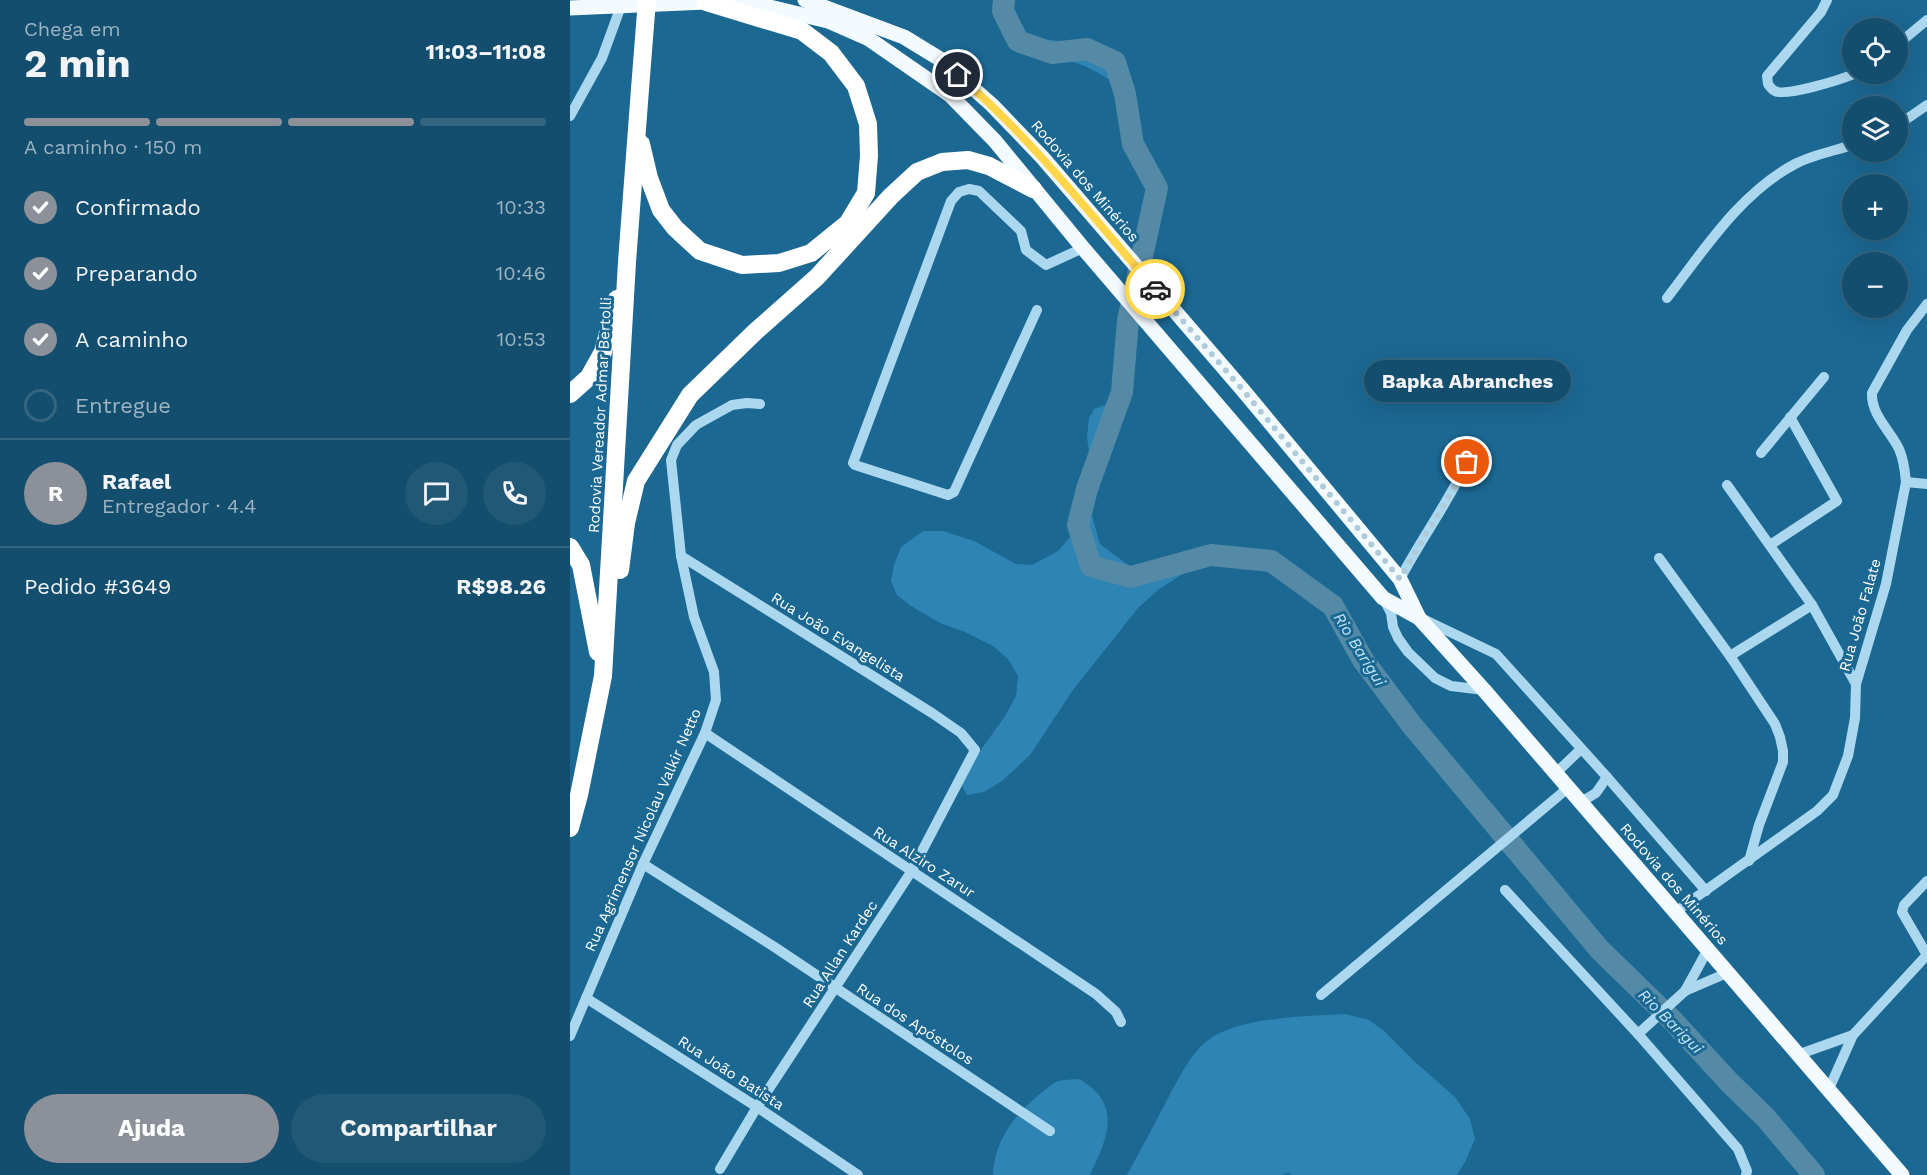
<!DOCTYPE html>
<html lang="pt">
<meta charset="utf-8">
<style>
body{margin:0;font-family:"Work Sans",sans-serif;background:#215876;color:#f1f3f6;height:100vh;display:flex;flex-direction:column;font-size:22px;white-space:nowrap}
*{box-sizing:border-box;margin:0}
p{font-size:20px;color:#9db4c2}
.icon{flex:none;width:33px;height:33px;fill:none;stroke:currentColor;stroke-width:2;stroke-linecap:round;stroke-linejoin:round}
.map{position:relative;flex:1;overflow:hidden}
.drawer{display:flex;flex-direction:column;background:#144e6e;width:570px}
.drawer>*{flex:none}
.controls{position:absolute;left:1272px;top:18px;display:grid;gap:12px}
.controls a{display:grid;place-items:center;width:66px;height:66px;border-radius:50%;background:#144e6e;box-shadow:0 6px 24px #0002,0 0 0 2px #336581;font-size:30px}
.pin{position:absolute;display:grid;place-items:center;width:51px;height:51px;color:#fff;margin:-26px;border:3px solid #fff;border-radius:50%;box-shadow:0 2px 6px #0007}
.courier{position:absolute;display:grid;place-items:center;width:60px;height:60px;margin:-30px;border:4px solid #ffd54a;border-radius:50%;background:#fff;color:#222;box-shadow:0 2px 8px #0007}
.bubble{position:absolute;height:42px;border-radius:21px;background:#144e6e;box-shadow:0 6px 24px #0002,0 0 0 2px #336581;font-size:20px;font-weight:700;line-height:42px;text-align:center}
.head em{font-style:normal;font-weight:700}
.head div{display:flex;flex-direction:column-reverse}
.head{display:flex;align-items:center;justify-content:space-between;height:102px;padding:0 24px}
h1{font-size:39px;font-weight:700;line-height:45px}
.bar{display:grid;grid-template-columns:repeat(4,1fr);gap:9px 6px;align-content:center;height:72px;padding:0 24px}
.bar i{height:8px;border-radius:4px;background:#336581}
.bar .on{background:#8c9099}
.bar p{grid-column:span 4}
.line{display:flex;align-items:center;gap:15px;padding:0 24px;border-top:2px solid #336581}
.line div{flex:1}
.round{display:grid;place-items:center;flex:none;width:63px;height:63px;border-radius:32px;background:#215876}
ol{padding:0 24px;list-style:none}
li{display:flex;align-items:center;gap:18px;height:66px}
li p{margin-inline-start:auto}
li .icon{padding:6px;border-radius:50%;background:#8c9099;color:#fff;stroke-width:4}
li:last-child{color:#9db4c2}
li i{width:33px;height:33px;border:3px solid #336581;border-radius:50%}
.cta{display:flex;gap:12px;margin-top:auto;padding:12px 24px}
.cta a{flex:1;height:69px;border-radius:36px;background:#8c9099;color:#fff;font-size:24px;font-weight:700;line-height:69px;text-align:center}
.cta a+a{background:#215876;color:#f1f3f6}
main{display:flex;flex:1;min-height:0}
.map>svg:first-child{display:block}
.green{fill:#2e84b2}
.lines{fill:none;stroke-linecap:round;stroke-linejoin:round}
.river{stroke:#558aa7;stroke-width:22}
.minor{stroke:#acd8ef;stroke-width:10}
.major{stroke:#f4fbff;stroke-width:15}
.highway{stroke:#fff;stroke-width:18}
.highway-bridge{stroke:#fff;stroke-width:18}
.done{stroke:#afcad9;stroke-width:6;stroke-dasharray:0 10.8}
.route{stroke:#ffd54a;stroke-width:8}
.labels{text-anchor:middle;stroke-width:6;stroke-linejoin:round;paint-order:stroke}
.street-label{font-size:15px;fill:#fff;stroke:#1b6893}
.water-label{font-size:16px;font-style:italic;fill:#bfe4f7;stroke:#1b6893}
</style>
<main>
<section class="drawer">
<div class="head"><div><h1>2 min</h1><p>Chega em</p></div><em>11:03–11:08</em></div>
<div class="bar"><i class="on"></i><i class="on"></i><i class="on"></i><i></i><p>A caminho · 150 m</p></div>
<ol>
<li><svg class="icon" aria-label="check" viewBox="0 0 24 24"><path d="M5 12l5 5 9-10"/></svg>Confirmado<p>10:33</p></li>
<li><svg class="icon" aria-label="check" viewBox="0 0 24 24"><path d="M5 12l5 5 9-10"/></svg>Preparando<p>10:46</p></li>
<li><svg class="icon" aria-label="check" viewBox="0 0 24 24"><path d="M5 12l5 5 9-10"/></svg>A caminho<p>10:53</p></li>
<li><i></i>Entregue</li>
</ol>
<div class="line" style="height:108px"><b class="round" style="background:#8c9099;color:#fff">R</b><div><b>Rafael</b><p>Entregador · 4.4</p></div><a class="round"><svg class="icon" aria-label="chat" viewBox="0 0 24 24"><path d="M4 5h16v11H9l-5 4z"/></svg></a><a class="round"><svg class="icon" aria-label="phone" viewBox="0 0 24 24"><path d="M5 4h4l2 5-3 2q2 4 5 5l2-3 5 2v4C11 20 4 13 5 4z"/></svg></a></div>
<div class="line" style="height:78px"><div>Pedido #3649</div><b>R$98.26</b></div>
<div class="cta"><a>Ajuda</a><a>Compartilhar</a></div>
</section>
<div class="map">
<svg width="1357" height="1175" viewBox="0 0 1357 1175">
<rect width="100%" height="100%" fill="#1b6893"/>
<g class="green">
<path d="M427 0H435L436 12 449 36 521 45 544 61 554 90C537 78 520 66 500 61 487 57 472 59 458 55 430 48 428 25 427 0Z"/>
<path d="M540 403 556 405 519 505 530 544 566 571 648 549 655 550 645 558 617 571 588 590 568 608 503 690 460 755 432 781 414 792 397 795 392 786 398 768 435 716 446 696 448 676 438 659 423 646 395 632 370 623 341 606 327 595 321 581 324 565 331 547 353 531H373L404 541 446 564 462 565 488 551 501 536 515 514 520 499 522 474 517 437 519 418 524 409Z"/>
<path d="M775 1014 799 1020 814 1031 844 1061 885 1097 900 1119 905 1139 895 1162 887 1175H722L718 1173 712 1175H557C570 1151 583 1127 596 1102 607 1082 621 1051 641 1038 673 1017 737 1016 775 1014Z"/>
<path d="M509 1079C553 1104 538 1137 520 1175H423C424 1141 445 1114 471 1093 476 1090 481 1084 486 1082 492 1079 502 1080 509 1079Z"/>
</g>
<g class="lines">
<path class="river" d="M434 0 433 11 448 41 482 53 517 49 545 62 555 94 563 144 587 188 558 320 552 392 517 489 508 525 521 566 561 577 641 555 701 561 763 606 793 660 841 724 1030 950 1103 1021 1159 1082 1195 1117 1244 1175"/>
<g class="minor">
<path d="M1257 0 1251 12 1197 76 1198 84C1200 87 1202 90 1205 91 1216 97 1272 79 1284 74"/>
<path d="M1328 44 1357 20"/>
<path d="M0 116 32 58 51 6"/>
<path d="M1328 125 1357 105"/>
<path d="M1097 298C1134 250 1170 193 1225 164 1242 155 1264 151 1282 145"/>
<path d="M467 310 384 492 378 495 285 465 283 463 381 201 389 192 399 189 409 191 451 231 456 250 476 265 513 248"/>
<path d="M1191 453 1254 377"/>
<path d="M1336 482 1357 484"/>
<path d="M1157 485 1242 605 1286 684"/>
<path d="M1200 545 1267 501 1220 417"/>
<path d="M111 556 362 713 391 733 405 750 341 872 187 1107 150 1169"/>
<path d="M1089 558 1160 656 1205 724 1210 737 1213 751V762L1189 825 1179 861"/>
<path d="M830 579C851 539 878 503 897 462"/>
<path d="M813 598 821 613 823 627 828 638 838 652 865 678 881 686 914 690"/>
<path d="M855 620 926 654 1037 777 1136 891"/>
<path d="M1160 656 1242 605"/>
<path d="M135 733 526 994 546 1012 551 1022"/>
<path d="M986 773 1011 749"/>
<path d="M1011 802 1026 793 1037 777"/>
<path d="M73 864 203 946 480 1131"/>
<path d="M935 890 1068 1034"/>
<path d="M1104 913 1247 811 1263 795 1278 756 1285 718 1286 684 1316 584 1336 482C1335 471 1334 460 1329 449 1320 430 1301 415 1302 393L1337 330 1357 304"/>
<path d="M1137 951 1115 991 1068 1034 1168 1149 1177 1171 1176 1175"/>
<path d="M1357 955 1332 912 1334 905 1357 881"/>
<path d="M1115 991 1157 973"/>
<path d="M751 995 998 788"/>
<path d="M16 998 187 1107 288 1175"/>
<path d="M0 1036 73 864 135 733 146 700 144 672 124 617 111 556 101 460 107 445 126 425 162 405 177 403 190 404"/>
<path d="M1227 1055 1283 1035"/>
<path d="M1258 1091 1283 1035 1357 955"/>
</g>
<g class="major">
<path d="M235 0 334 37 370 59 422 105 472 157 672 389 830 579 849 618 914 690 1332 1175"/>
<path d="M0 8 136 2 191 5 258 21 299 39 380 95 425 141 513 248 813 598 849 618"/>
</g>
<g class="highway">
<path d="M71 144 79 178 91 210 105 228 130 251 172 265 209 263 241 253 278 223 296 193 299 156 298 124 286 86 261 53 232 31 136 2"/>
<path d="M0 394 19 377 33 352 47 299"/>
<path d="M0 547 11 565 28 652"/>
<path d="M50 570 56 523 66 481 120 395 186 331 247 277 321 196 347 172 372 162 398 160 419 166 463 189"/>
<path d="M0 828 9 795 33 676 57 262 70 89"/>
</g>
<path class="highway-bridge" d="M70 89 77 0"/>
</g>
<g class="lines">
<path class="done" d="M585 289 672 389 830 579C851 539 878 503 897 462"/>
<path class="route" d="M388 75C462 139 522 216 585 289"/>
</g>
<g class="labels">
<g class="street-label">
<text transform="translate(515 181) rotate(49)" y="5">Rodovia dos Minérios</text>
<text transform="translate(30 415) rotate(-87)" y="5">Rodovia Vereador Admar Bertolli</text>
<text transform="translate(1290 615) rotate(-74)" y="5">Rua João Falate</text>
<text transform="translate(268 637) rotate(32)" y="5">Rua João Evangelista</text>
<text transform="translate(73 830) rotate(-66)" y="5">Rua Agrimensor Nicolau Valkir Netto</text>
<text transform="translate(354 862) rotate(33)" y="5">Rua Alziro Zarur</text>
<text transform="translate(1104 884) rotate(49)" y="5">Rodovia dos Minérios</text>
<text transform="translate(270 954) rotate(-57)" y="5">Rua Allan Kardec</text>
<text transform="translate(345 1024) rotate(33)" y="5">Rua dos Apóstolos</text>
<text transform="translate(161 1073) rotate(33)" y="5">Rua João Batista</text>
</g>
<g class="water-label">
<text transform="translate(790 649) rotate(58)" y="6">Rio Barigui</text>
<text transform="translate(1101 1021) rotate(45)" y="6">Rio Barigui</text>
</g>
</g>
</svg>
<div class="controls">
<a><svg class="icon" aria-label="locate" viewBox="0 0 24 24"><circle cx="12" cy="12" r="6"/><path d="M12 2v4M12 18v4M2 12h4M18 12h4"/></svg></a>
<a><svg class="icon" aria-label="layers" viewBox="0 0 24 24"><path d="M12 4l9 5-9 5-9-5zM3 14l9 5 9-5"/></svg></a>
<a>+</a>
<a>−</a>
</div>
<div class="pin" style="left:897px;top:462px;background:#ea580c"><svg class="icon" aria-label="bag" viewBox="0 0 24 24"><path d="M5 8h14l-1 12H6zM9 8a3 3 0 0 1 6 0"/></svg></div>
<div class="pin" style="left:388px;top:75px;background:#1f2937"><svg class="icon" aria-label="home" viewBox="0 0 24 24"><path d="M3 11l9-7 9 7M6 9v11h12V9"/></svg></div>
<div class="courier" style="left:585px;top:289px"><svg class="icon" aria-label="car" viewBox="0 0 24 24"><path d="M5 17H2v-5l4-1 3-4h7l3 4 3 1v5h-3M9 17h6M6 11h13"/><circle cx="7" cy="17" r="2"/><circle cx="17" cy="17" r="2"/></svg></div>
<div class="bubble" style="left:794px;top:360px;width:207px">Bapka Abranches</div>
</div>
</main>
